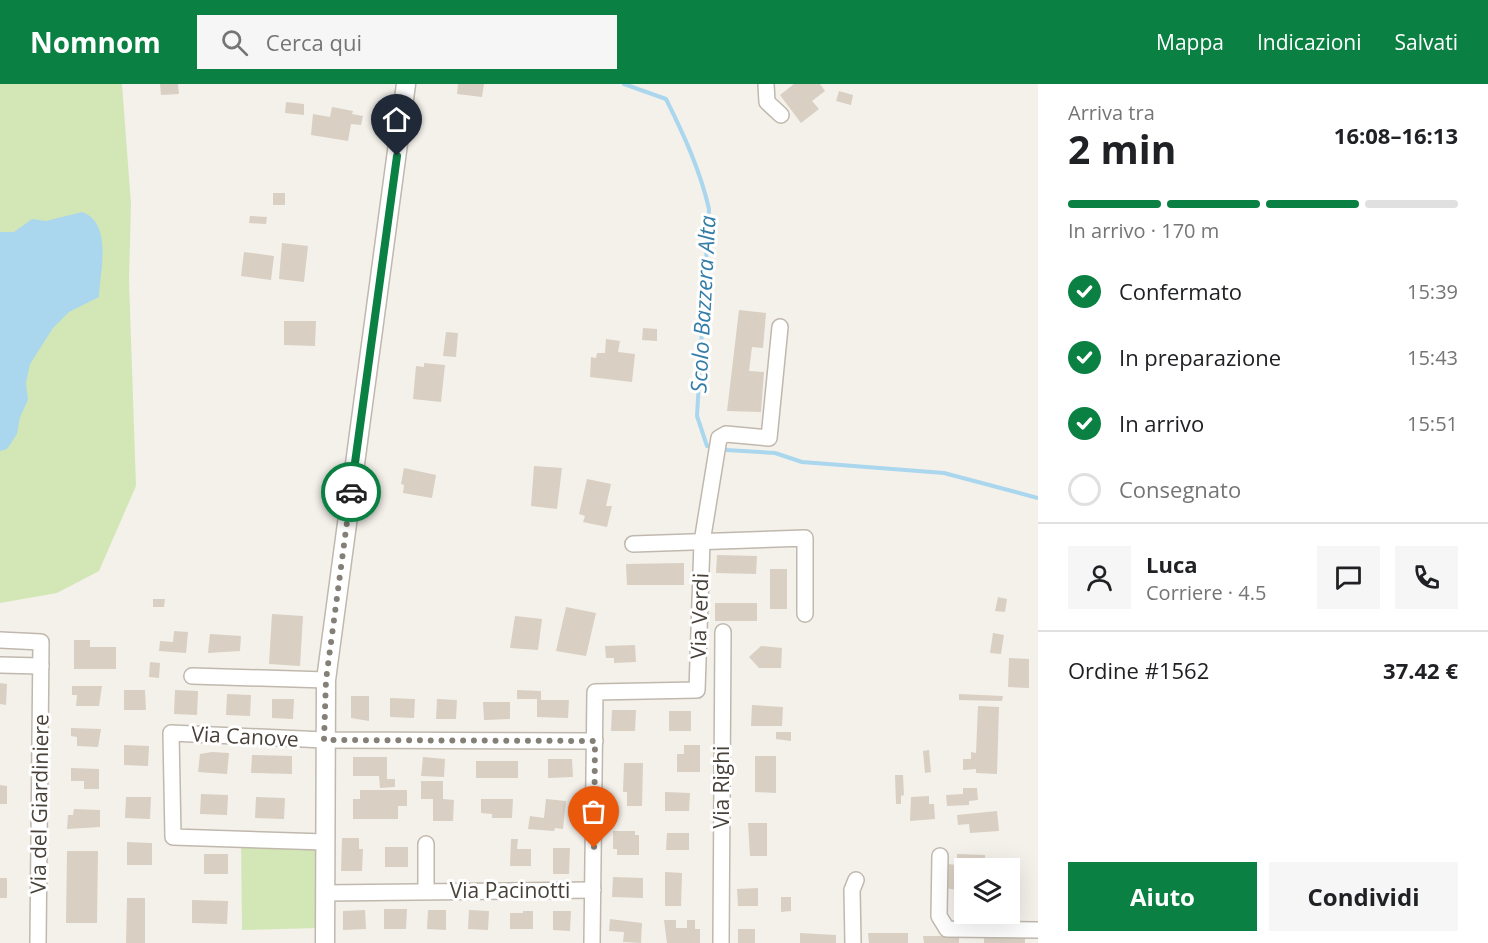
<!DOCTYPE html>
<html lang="it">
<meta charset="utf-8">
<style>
body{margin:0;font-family:"Open Sans",sans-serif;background:#f6f6f6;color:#202124;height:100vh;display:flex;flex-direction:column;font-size:22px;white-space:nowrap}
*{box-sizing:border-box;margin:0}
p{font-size:20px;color:#757577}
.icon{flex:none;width:33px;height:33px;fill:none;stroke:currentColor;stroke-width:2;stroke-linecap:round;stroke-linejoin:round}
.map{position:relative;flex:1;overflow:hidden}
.details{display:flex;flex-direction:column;background:#fff;width:450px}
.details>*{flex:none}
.buttons{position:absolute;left:954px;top:774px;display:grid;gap:12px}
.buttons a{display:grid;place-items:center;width:66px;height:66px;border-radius:0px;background:#fff;box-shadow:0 6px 24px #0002;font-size:30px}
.pin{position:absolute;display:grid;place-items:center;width:51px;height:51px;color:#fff;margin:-62px -26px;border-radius:50% 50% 50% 0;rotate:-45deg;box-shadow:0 0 6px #0007}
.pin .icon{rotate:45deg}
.courier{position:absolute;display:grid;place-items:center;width:60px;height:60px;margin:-30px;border:4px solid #0b8043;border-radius:50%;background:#fff;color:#222;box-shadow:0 2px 8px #0007}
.summary em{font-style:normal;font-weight:700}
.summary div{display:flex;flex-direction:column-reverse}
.summary{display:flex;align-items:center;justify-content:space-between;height:102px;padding:0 30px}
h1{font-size:39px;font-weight:700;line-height:45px}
.bar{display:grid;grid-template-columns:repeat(4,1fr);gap:9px 6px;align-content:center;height:72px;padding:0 30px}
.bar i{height:8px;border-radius:4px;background:#e0e0e0}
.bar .selected{background:#0b8043}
.bar p{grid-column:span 4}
.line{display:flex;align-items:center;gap:15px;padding:0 30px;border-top:2px solid #e0e0e0}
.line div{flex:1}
.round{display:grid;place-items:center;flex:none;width:63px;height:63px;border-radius:0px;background:#f6f6f6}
ol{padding:0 30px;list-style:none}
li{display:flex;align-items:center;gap:18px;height:66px}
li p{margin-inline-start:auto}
li .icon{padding:6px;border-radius:50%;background:#0b8043;color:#fff;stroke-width:4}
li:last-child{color:#757577}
li i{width:33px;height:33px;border:3px solid #e0e0e0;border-radius:50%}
.action{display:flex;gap:12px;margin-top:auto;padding:12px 30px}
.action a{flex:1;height:69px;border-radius:0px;background:#0b8043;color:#fff;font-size:24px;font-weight:700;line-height:69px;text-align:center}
.action a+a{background:#f6f6f6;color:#202124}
header{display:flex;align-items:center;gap:36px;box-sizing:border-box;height:84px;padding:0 30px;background:#0b8043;color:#fff}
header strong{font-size:28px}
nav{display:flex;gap:33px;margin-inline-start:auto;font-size:21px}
.search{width:420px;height:54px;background:#f6f6f6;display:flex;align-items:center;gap:15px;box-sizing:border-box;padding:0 21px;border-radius:0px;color:#757577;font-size:22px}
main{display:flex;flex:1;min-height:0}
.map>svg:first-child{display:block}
.green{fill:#d3e7b6}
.water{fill:#aad6ee}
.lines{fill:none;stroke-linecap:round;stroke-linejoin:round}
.stream{stroke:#aad6ee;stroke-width:4}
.building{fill:#d9cfc3}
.minor-casing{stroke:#c0b8ad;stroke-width:18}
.tertiary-casing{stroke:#c0b8ad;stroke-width:21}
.minor{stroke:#fff;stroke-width:15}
.tertiary{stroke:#fff;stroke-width:18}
.done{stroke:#847f77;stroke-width:6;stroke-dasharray:0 10.8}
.route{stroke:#0b8043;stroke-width:8}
.labels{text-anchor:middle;stroke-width:6;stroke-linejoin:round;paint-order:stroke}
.street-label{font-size:21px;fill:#484139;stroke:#fff}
.water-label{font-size:22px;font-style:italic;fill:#347da9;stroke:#fff}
</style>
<header>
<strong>Nomnom</strong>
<div class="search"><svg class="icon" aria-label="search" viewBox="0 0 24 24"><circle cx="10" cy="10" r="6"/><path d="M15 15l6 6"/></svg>Cerca qui</div>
<nav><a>Mappa</a><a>Indicazioni</a><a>Salvati</a></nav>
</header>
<main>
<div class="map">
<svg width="1038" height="859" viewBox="0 0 1038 859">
<rect width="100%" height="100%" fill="#f4f1eb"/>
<g class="green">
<path d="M0 0H122L131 120 129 196 136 402 99 487 57 509 0 519Z"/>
<path d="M241 755 317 758 318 844 242 846Z"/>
</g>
<path class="water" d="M82 128C113 139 100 187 99 213L69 228 53 244 30 280 26 299 28 316 20 333 17 350 7 365 0 367V148H14L32 135 46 137Z"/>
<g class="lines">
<g class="stream">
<path d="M624 0 666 15C684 51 700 86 709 125L697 332 707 362 712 363"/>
<path d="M726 366 775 369 802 378 944 389 1038 414"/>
</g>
</g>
<g class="building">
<path d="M160 0H178L179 10 161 11Z"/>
<path d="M458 0H484L482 13 457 10Z"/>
<path d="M794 0H820L825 7 812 17 819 25 801 39 780 11Z"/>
<path d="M839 7 853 11 851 21 836 17Z"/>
<path d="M286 18 304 20V31L285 29Z"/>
<path d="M332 23 353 27 352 30 363 32 361 41 351 40 348 57 311 51 313 30 330 33Z"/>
<rect x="273" y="109" width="12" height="12"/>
<path d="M250 132 267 133 266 140 249 139Z"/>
<path d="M282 159 308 162 304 198 279 195Z"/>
<path d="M244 168 274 172 271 196 241 192Z"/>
<path d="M739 226 766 229 763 264 752 263 749 287 764 288 761 328 727 327Z"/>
<path d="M284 237H316L315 262 284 261Z"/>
<path d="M643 244 657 245V257L642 256Z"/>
<path d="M446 248 458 249 456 273 443 272Z"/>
<path d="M606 255 620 257 618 268 635 270 632 298 590 293 591 273 596 274 597 269H605Z"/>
<path d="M424 279 445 281 441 318 413 315 416 282 424 283Z"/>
<path d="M534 382 562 384 557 425 531 422Z"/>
<path d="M404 384 436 391 432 414 403 409 404 401 401 400Z"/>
<path d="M587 395 611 400 606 422H612L607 443 583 438 585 432 579 430Z"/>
<path d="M717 471 757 472 756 490 716 489Z"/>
<path d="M684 479V501H627L626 480Z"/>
<rect x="770" y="485" width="17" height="40"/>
<path d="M998 513 1007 515 1005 528 995 527Z"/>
<path d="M153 515H165L164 523H153Z"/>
<rect x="715" y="519" width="42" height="18"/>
<path d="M566 523 596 529 586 572 556 567Z"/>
<path d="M272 530 303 532 300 582 269 580Z"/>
<path d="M515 532 542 535 538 566 510 564Z"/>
<path d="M174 547 188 548 186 569 159 567 160 557 173 558Z"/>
<path d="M993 549 1004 551 1001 570 990 569Z"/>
<path d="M210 550 241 552 240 567 208 569Z"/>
<path d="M74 556H90V563H116V585H74Z"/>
<path d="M635 561 636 578 614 579V574H606L605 562Z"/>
<path d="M761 562 782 564 781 584H759L749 573Z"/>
<path d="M1009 574 1029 575V604L1008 603Z"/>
<path d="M150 578 160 579 159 594 149 593Z"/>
<path d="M0 599 7 600 6 621 0 620Z"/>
<path d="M72 602H102L99 622H76L77 611H72Z"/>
<path d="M124 606H145L146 626H124Z"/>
<path d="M175 606 198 607 197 631 174 630Z"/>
<path d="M517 606 541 607V616H569L568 634 537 633V615H517Z"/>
<path d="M227 610 251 611 250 632 226 631Z"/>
<path d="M959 610 1003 612 1002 617 959 616Z"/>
<path d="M351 612H369V637L351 634Z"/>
<path d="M390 614 415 615 414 634 390 633Z"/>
<path d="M272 615H294L293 635 272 634Z"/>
<path d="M437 615 457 616 456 635H436Z"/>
<path d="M483 618H510V635L484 636Z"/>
<path d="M752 621 783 623 782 642H751Z"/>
<path d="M978 622 999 623 997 690 976 689V685L963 686V675H971V668L976 669Z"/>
<path d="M612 626H636L635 647H611Z"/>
<rect x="669" y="627" width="22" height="20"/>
<path d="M71 644 101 645 98 663 77 662V653L71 652Z"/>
<path d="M776 648H791V657L776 655Z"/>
<path d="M124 661 149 662 148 682 124 681Z"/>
<path d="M684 661H700V688H677V670H684Z"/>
<path d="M929 666 931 688 925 689 923 667Z"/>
<path d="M212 668 229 669 227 690 198 688 200 670Z"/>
<path d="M252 671 292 672V690L251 689Z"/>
<path d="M755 672H776V709L755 708Z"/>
<path d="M353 673H387V695H395V703L380 704 379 692H353Z"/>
<path d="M423 673 445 675 444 693 421 692Z"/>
<path d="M548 675H572L573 693 548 694Z"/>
<rect x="476" y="677" width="42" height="17"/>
<path d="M624 679H643L642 722H627V708H623Z"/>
<path d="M71 684 99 685V705H84V697H71Z"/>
<path d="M895 691H903L904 711 901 712V720H896Z"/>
<path d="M421 697H443V715L454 716 453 737H433V715H421Z"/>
<path d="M0 701 7 702V720H0Z"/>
<path d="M963 704H977L978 716 969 717V721L947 722 946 711 963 710Z"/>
<path d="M360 706H407V722H398V735H353V715H360Z"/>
<path d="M665 708 690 709 689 727H665Z"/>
<path d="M201 710 228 711 227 731 200 730Z"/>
<path d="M929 712V720H934L935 735 910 737 911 713Z"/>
<path d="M126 713H151L150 735 125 734Z"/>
<path d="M256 713 285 714 284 735 255 734Z"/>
<path d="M481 715H513L512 734H492V730L481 729Z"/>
<path d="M546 715 566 717 563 745 555 744 554 747 528 745 530 732 544 734Z"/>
<path d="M74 725 100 726V743L67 745 68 731H73Z"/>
<path d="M997 727 999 747 970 749 969 740 958 741 957 731Z"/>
<path d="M748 739H767V772H750Z"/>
<path d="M613 747H635V751H639V771H617V765H613Z"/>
<path d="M667 749H689V766H666Z"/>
<path d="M342 754H359V765H363L362 787H341Z"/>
<path d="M511 755H518L517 765H531V782H510Z"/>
<path d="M127 758 152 759V781H127Z"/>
<rect x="385" y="763" width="23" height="20"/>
<path d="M553 764H570L569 790H553Z"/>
<path d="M67 767H98L97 839H66Z"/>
<rect x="204" y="770" width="24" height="20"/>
<path d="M957 770 985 771V779L957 778Z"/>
<path d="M948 780 967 782 963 807 945 804Z"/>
<path d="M665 788 682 789 681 822H665Z"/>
<path d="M613 793 643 794V814L612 813Z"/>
<rect x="0" y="794" width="7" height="20"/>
<path d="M758 804V822H738L737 805Z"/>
<path d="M1010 807H1017L1016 827H1010Z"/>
<path d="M781 813H791V827L781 828Z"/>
<path d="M127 814H145V859H126Z"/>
<path d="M192 816 228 817 227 840 192 839Z"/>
<path d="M384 825H407L406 845H384Z"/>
<path d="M365 826 366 845 343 846V827Z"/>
<path d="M428 826H446V846L427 845Z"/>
<path d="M469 826 489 827 488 846 468 845Z"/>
<path d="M523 827H533V845H510V829H523Z"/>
<path d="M553 827H571L570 847 553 846Z"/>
<path d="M610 835 642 839 641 859 623 858 624 848 609 847Z"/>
<path d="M664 836H676V844H687V836H695V845H700V859H667Z"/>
<rect x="738" y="845" width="17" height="14"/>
<path d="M800 849 836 851V859H800Z"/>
<path d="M868 849H908V859H869Z"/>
<path d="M923 852H959V859H924Z"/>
<path d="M984 852 1025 853V859H984Z"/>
</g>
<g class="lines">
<defs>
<g id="minor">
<path d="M766 0 767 18 781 31"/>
<path d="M633 460 805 454V530"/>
<path d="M0 556 41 558 38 859"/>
<path d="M0 581 41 582"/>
<path d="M192 592 326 596"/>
<path d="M325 758 173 753 171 649 324 656 595 657"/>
<path d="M940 772 939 832 947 845 1038 846"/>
<path d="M426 807V760"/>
<path d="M324 809 593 806"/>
<path d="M592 859 595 608 697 606 702 458 719 354 726 350 769 354 780 243"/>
<path d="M721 859 723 548"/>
<path d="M853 859 852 806 856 796"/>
</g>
<path id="tertiary" d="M325 859 326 596 406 0"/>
</defs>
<use href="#minor" class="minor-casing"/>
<use href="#tertiary" class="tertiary-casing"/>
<use href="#minor" class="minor"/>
<use href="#tertiary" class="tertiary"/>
</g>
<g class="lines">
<path class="done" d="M351 408 326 596 324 656 595 657 594 764"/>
<path class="route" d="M351 408 397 72"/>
</g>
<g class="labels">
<g class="street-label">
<text transform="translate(700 532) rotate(-88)" y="7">Via Verdi</text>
<text transform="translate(245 653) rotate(3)" y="7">Via Canove</text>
<text transform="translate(722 703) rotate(-90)" y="7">Via Righi</text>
<text transform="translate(40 720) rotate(-89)" y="7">Via del Giardiniere</text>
<text x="510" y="814">Via Pacinotti</text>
</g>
<g class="water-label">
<text transform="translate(703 220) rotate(-87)" y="8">Scolo Bazzera Alta</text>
</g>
</g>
</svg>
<div class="buttons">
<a><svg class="icon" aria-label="layers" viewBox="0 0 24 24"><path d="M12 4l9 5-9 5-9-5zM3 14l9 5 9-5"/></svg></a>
</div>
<div class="pin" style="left:594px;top:764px;background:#ea580c"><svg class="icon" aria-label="bag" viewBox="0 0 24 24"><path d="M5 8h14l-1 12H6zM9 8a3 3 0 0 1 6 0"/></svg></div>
<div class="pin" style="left:397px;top:72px;background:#1f2937"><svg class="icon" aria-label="home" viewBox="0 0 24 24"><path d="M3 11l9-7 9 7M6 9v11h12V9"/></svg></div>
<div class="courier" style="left:351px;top:408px"><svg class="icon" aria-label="car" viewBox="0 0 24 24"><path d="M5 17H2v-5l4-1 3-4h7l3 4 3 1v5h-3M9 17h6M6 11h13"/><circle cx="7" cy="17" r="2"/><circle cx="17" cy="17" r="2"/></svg></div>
</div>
<section class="details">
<div class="summary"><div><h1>2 min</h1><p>Arriva tra</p></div><em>16:08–16:13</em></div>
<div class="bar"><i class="selected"></i><i class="selected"></i><i class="selected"></i><i></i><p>In arrivo · 170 m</p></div>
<ol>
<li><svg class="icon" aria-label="check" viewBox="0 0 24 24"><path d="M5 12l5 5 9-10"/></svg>Confermato<p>15:39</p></li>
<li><svg class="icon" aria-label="check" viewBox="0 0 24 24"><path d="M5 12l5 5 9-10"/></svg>In preparazione<p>15:43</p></li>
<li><svg class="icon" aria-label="check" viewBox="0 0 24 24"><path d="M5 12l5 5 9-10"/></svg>In arrivo<p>15:51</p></li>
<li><i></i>Consegnato</li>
</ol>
<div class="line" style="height:108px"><a class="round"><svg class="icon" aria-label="person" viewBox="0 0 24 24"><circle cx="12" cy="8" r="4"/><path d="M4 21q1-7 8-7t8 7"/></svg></a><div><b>Luca</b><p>Corriere · 4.5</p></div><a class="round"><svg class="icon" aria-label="chat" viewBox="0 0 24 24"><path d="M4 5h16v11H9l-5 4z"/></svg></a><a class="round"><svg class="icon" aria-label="phone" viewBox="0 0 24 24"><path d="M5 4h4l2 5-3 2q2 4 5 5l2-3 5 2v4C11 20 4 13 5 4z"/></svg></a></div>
<div class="line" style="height:78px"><div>Ordine #1562</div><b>37.42 €</b></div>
<div class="action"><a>Aiuto</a><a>Condividi</a></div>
</section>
</main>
